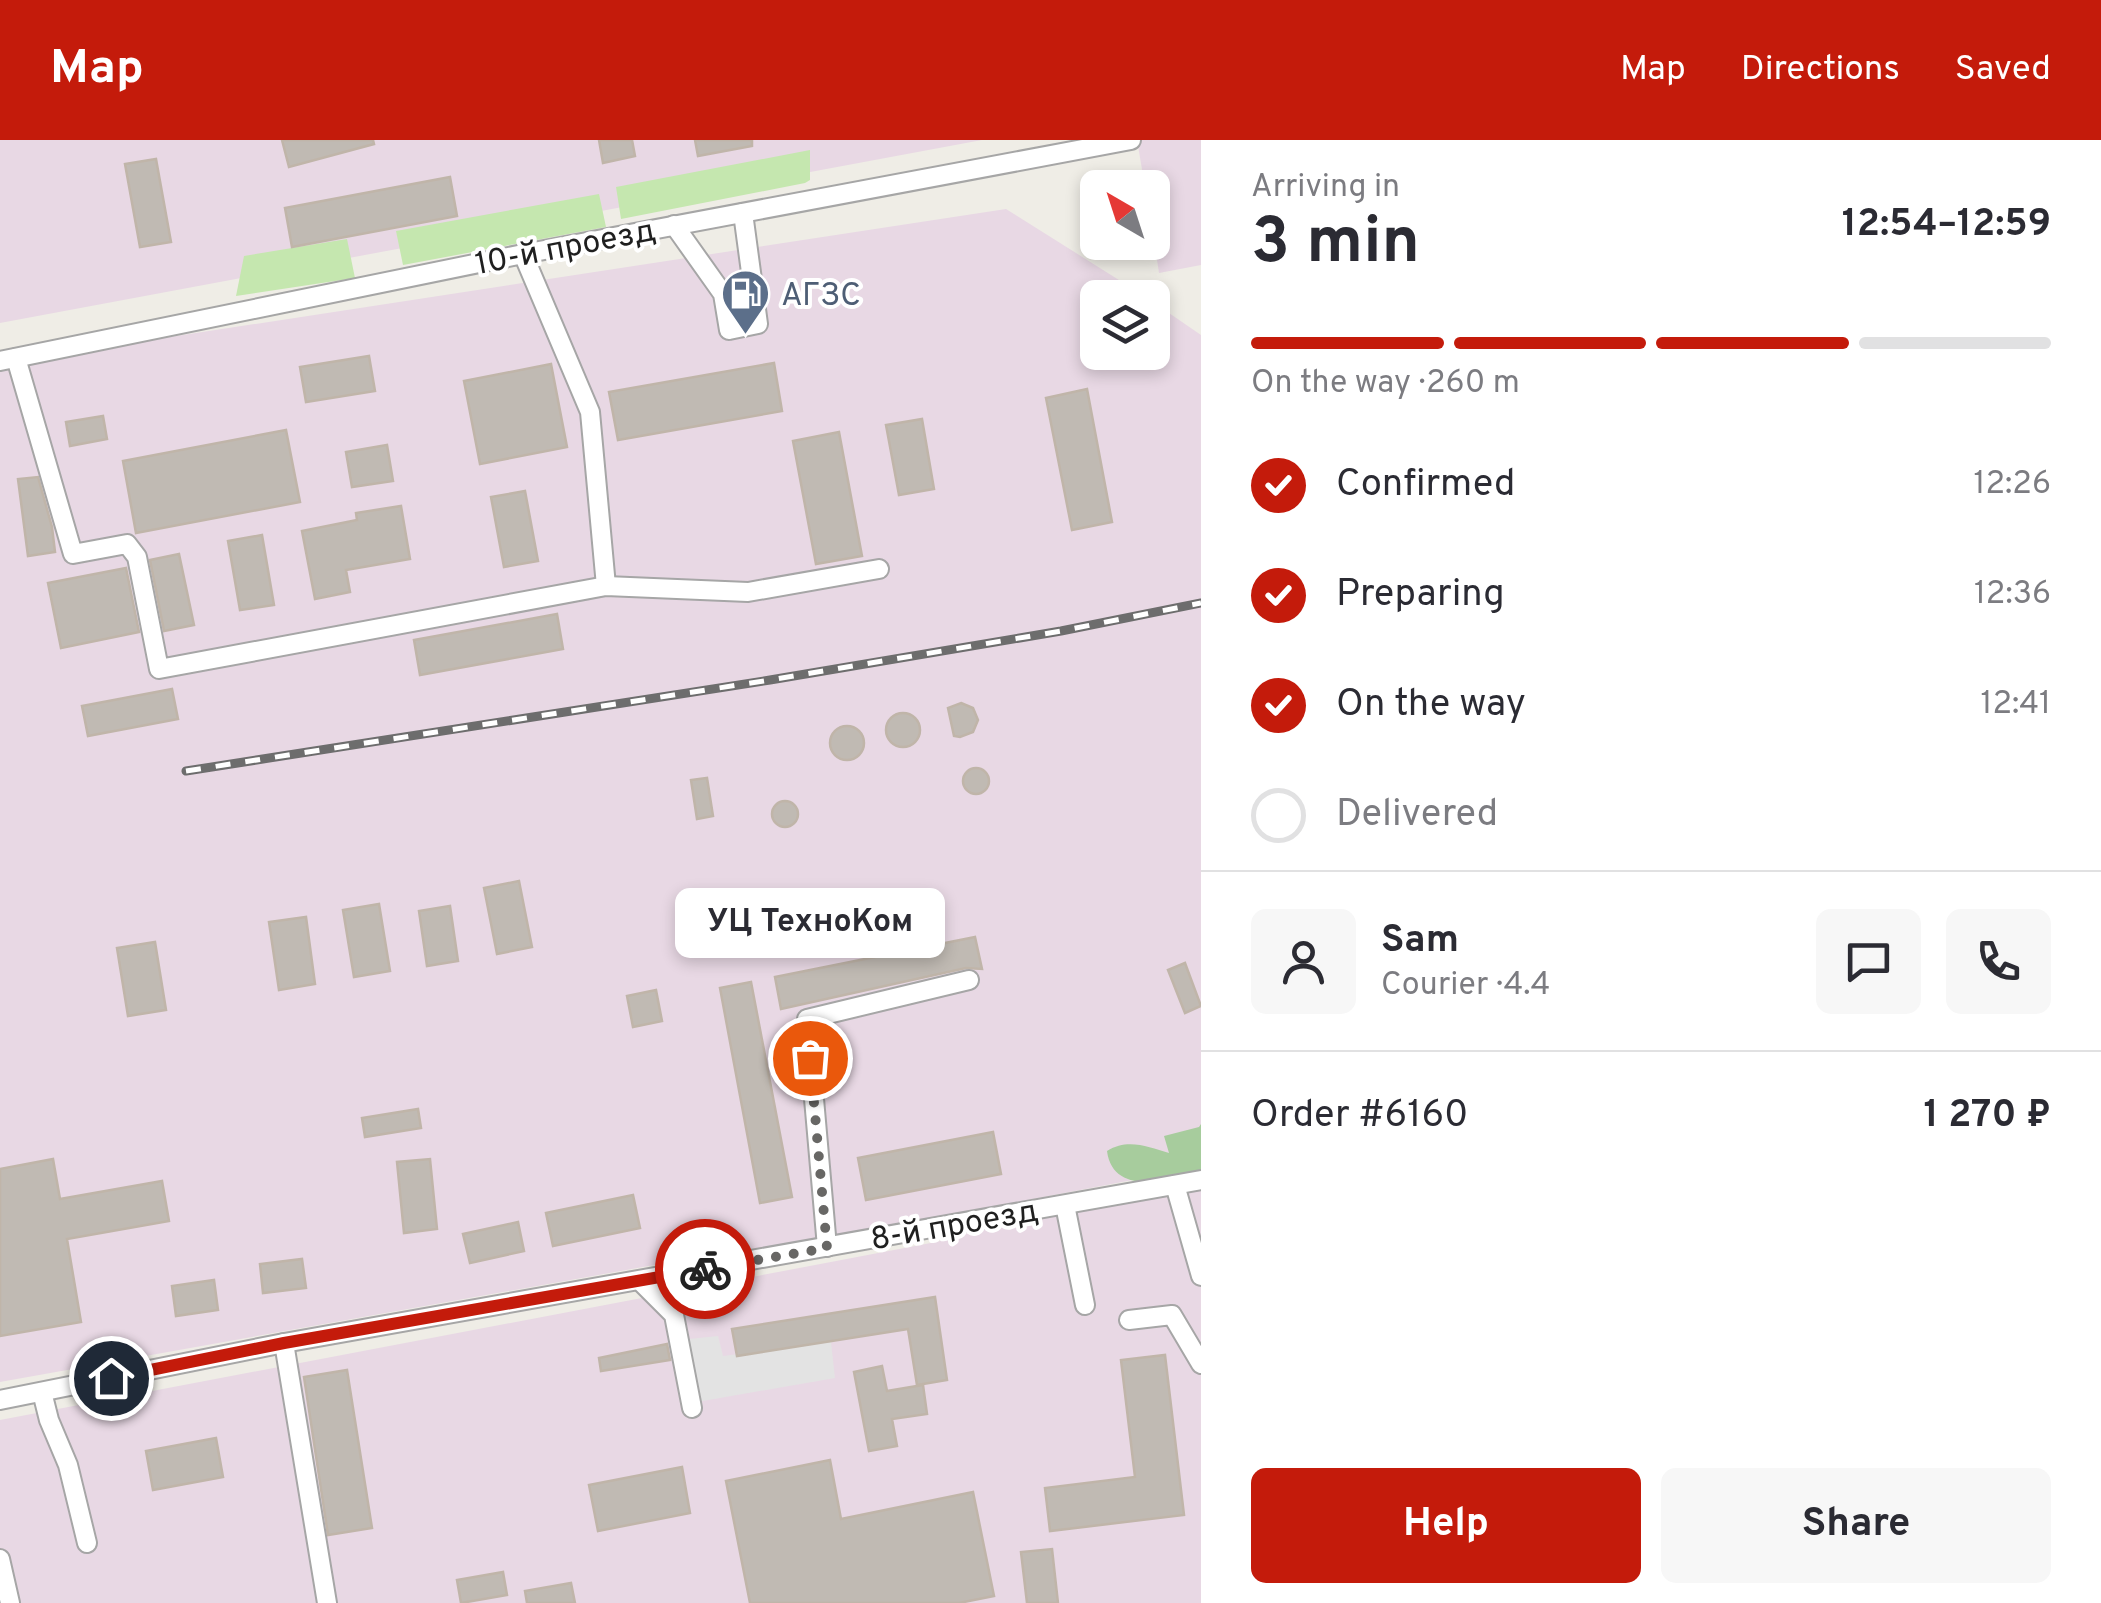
<!DOCTYPE html>
<meta charset="utf-8">
<style>
body{margin:0;font-family:Overpass,sans-serif;background:#f7f7f7;color:#2b2b33;height:100vh;display:flex;flex-direction:column;font-size:38px;white-space:nowrap}
*{box-sizing:border-box;margin:0}
p{font-size:32px;color:#7c7c81}
.icon{flex:none;width:55px;height:55px;fill:none;stroke:currentColor;stroke-width:2;stroke-linecap:round;stroke-linejoin:round}
.map{position:relative;flex:1;overflow:hidden}
.panel{display:flex;flex-direction:column;background:#fff;width:900px}
.panel>*{flex:none}
.needle{width:65px;rotate:321deg}
.controls{position:absolute;left:1080px;top:30px;display:grid;gap:20px}
.controls a{display:grid;place-items:center;width:90px;height:90px;border-radius:15px;background:#fff;box-shadow:0 5px 15px #0003;font-size:50px}
.pin{position:absolute;display:grid;place-items:center;width:85px;height:85px;color:#fff;margin:-42px;border:5px solid #fff;border-radius:50%;box-shadow:0 2px 10px #0007}
.courier{position:absolute;display:grid;place-items:center;width:100px;height:100px;margin:-50px;border:8px solid #c41b0b;border-radius:50%;background:#fff;color:#222;box-shadow:0 2px 12px #0007}
.bubble{position:absolute;height:70px;border-radius:15px;background:#fff;box-shadow:0 5px 15px #0003;font-size:32px;font-weight:700;line-height:70px;text-align:center}
.summary em{font-style:normal;font-weight:700}
.summary div{display:flex;flex-direction:column-reverse}
.summary{display:flex;align-items:center;justify-content:space-between;height:170px;padding:0 50px}
h1{font-size:65px;font-weight:700;line-height:75px}
.bar{display:grid;grid-template-columns:repeat(4,1fr);gap:15px 10px;align-content:center;height:120px;padding:0 50px}
.bar i{height:12px;border-radius:8px;background:#e1e1e2}
.bar .selected{background:#c41b0b}
.bar p{grid-column:span 4}
.line{display:flex;align-items:center;gap:25px;padding:0 50px;border-top:2px solid #e1e1e2}
.line div{flex:1}
.round{display:grid;place-items:center;flex:none;width:105px;height:105px;border-radius:15px;background:#f7f7f7}
ol{padding:0 50px;list-style:none}
li{display:flex;align-items:center;gap:30px;height:110px}
li p{margin-inline-start:auto}
li .icon{padding:10px;border-radius:50%;background:#c41b0b;color:#fff;stroke-width:4}
li:last-child{color:#7c7c81}
li i{width:55px;height:55px;border:5px solid #e1e1e2;border-radius:50%}
.cta{display:flex;gap:20px;margin-top:auto;padding:20px 50px}
.cta a{flex:1;height:115px;border-radius:15px;background:#c41b0b;color:#fff;font-size:40px;font-weight:700;line-height:115px;text-align:center}
.cta a+a{background:#f7f7f7;color:#2b2b33}
header{display:flex;align-items:center;gap:60px;box-sizing:border-box;height:140px;padding:0 50px;background:#c41b0b;color:#fff}
header strong{font-size:48px}
nav{display:flex;gap:55px;margin-inline-start:auto;font-size:35px}
main{display:flex;flex:1;min-height:0}
.map>svg:first-child{display:block}
.industrial{fill:#e8d8e4}
.grass{fill:#c5e7af}
.forest{fill:#a7cc9d}
.parking{fill:#e3e3e3}
.building{fill:#c0bab3;stroke:#c0b5a9;stroke-width:2.5}
.lines{fill:none;stroke-linecap:round;stroke-linejoin:round}
.minor-casing{stroke:#a6a6a6;stroke-width:22}
.minor{stroke:#fff;stroke-width:18}
.rail-casing{stroke:#6d6d6d;stroke-width:9}
.rail{stroke:#fff;stroke-width:5;stroke-dasharray:15;stroke-linecap:butt}
.done{stroke:#686765;stroke-width:10;stroke-dasharray:0 18}
.route{stroke:#c41b0b;stroke-width:12}
.labels{text-anchor:middle;stroke-width:8;stroke-linejoin:round;paint-order:stroke}
.street-label{font-size:32px;fill:#1f1f1f;stroke:#fff}
.service-label{font-size:32px;fill:#4e5e75;stroke:#fff;text-anchor:start}
</style>
<header>
<strong>Map</strong>
<nav><a>Map</a><a>Directions</a><a>Saved</a></nav>
</header>
<main>
<div class="map">
<svg width="1201" height="1463" viewBox="0 0 1201 1463">
<rect width="100%" height="100%" fill="#efede6"/>
<g class="industrial">
<path d="M0 0H982L0 183Z"/>
<path d="M1137 0H1201V125L1159 133 1153 93 1152 48 1145 47Z"/>
<path d="M1006 69 1146 157 1098 158V212H1152L1153 162 1201 195V1027L798 1104 738 1110 0 1242V231L105 207Z"/>
<path d="M1201 1045V1463H0V1280L936 1102 1040 1073Z"/>
</g>
<g class="grass">
<path d="M810 10V40L805 43 621 79 616 47Z"/>
<path d="M599 54 606 87 403 125 396 91Z"/>
<path d="M347 99 355 138 236 156 244 116Z"/>
</g>
<path class="forest" d="M1201 984V1035C1170 1040 1113 1057 1107 1011 1128 998 1148 1007 1169 1013L1164 996 1199 987Z"/>
<path class="parking" d="M718 1196 723 1216 831 1202 835 1238 697 1262 689 1199Z"/>
<g class="building">
<path d="M282 0H373L374 4 289 27Z"/>
<path d="M599 0H632L635 16 603 23Z"/>
<path d="M695 0H752V6L698 16Z"/>
<path d="M156 19 171 102 140 107 125 24Z"/>
<path d="M450 37 457 76 292 107 285 68Z"/>
<path d="M369 216 375 251 306 262 300 227Z"/>
<path d="M774 223 782 271 618 300 609 252Z"/>
<path d="M551 224 567 307 480 324 464 241Z"/>
<path d="M1087 249 1112 382 1072 390 1046 258Z"/>
<path d="M103 276 107 299 70 306 66 282Z"/>
<path d="M922 279 934 349 899 355 886 285Z"/>
<path d="M286 290 300 362 136 393 123 321Z"/>
<path d="M839 292 862 416 816 424 793 301Z"/>
<path d="M387 305 393 341 352 347 346 312Z"/>
<path d="M38 337 52 387 55 412 28 416 18 339Z"/>
<path d="M525 351 538 421 504 427 491 357Z"/>
<path d="M401 366 410 419 346 430 350 452 315 459 302 391 357 380 356 373Z"/>
<path d="M262 395 274 465 240 470 228 401Z"/>
<path d="M179 414 194 485 164 491 150 420Z"/>
<path d="M126 428 139 492 61 508 48 443Z"/>
<path d="M557 474 563 509 420 535 414 500Z"/>
<path d="M172 549 178 579 88 596 82 566Z"/>
<path d="M961 563 973 568 978 580 973 592 960 597 954 596 948 568Z"/>
<circle cx="903" cy="590" r="17"/>
<circle cx="847" cy="603" r="17"/>
<circle cx="976" cy="641" r="13"/>
<path d="M707 638 713 676 697 679 691 640Z"/>
<circle cx="785" cy="674" r="13"/>
<path d="M519 741 532 807 497 814 484 748Z"/>
<path d="M379 764 390 831 354 837 343 770Z"/>
<path d="M450 766 458 821 427 826 419 771Z"/>
<path d="M306 777 315 844 279 850 269 782Z"/>
<path d="M975 797 982 829 966 828 781 869 775 837Z"/>
<path d="M155 802 166 870 128 876 117 808Z"/>
<path d="M1185 823 1201 866 1185 873 1168 830Z"/>
<path d="M751 842 792 1057 760 1063 720 848Z"/>
<path d="M656 850 662 881 633 887 627 856Z"/>
<path d="M418 969 421 988 365 997 362 978Z"/>
<path d="M993 992 1001 1034 866 1060 858 1018Z"/>
<path d="M53 1019 60 1059 162 1041 169 1081 67 1099 81 1182 0 1196V1029Z"/>
<path d="M430 1019 437 1089 404 1093 397 1022Z"/>
<path d="M633 1055 640 1088 553 1106 546 1073Z"/>
<path d="M518 1082 524 1111 470 1123 463 1094Z"/>
<path d="M302 1119 306 1148 263 1153 260 1124Z"/>
<path d="M214 1140 218 1170 176 1176 172 1146Z"/>
<path d="M935 1157 947 1240 917 1245 908 1189 737 1216 732 1189Z"/>
<path d="M667 1204 670 1220 601 1231 599 1218Z"/>
<path d="M1165 1215 1184 1375 1050 1391 1045 1348 1135 1337 1121 1220Z"/>
<path d="M882 1226 887 1251 923 1245 927 1274 892 1279 897 1306 869 1311 854 1232Z"/>
<path d="M347 1230 372 1388 328 1395 304 1237Z"/>
<path d="M216 1298 223 1337 153 1350 146 1311Z"/>
<path d="M830 1320 841 1379 973 1352 994 1456 959 1463H750L726 1341Z"/>
<path d="M682 1327 690 1373 598 1391 589 1345Z"/>
<path d="M1052 1409 1058 1463H1027L1021 1412Z"/>
<path d="M503 1432 507 1455 461 1463 457 1440Z"/>
<path d="M571 1443 575 1463H527L525 1451Z"/>
</g>
<g class="lines">
<defs>
<g id="minor">
<path d="M674 85 723 154 729 190 758 184 743 73"/>
<path d="M523 114 590 272 606 446"/>
<path d="M16 218 73 414 127 404 137 417 159 529 606 446 748 452 879 429"/>
<path d="M0 221 523 114 1131 0"/>
<path d="M1175 1045 1201 1136"/>
<path d="M1065 1065 1085 1165"/>
<path d="M827 1107 807 879 969 840"/>
<path d="M640 1141 674 1175 692 1268"/>
<path d="M1129 1180 1172 1175 1201 1224"/>
<path d="M284 1203 327 1463"/>
<path d="M42 1252 49 1280 68 1325 87 1403"/>
<path d="M0 1260 284 1203 1201 1040"/>
<path d="M0 1419 10 1463"/>
</g>
</defs>
<use href="#minor" class="minor-casing"/>
<use href="#minor" class="minor"/>
<defs>
<path id="rail" d="M186 631 770 540 1061 491 1201 463"/>
</defs>
<use href="#rail" class="rail-casing"/>
<use href="#rail" class="rail"/>
</g>
<g class="lines">
<path class="done" d="M705 1129 827 1108 810 918"/>
<path class="route" d="M111 1238 284 1203 705 1129"/>
</g>
<defs>
<symbol id="fuel-pin" viewBox="-11 -11 22 30"><path d="M0 17L-7.5 6A9.5 9.5 0 1 1 7.5 6Z" fill="#5c6f8a" stroke="#fff"/><path d="M-5.5-6h7V0h2V4h1.3V-2.5L3-4.5l.8-.8L6-3V5H2.5V1h-1V6h-7ZM-4.2-4.7v3.2H.2V-4.7Z" fill="#fff"/></symbol>
</defs>
<g fill-rule="evenodd">
<use href="#fuel-pin" x="718" y="126" width="55" height="75"/>
</g>
<g class="labels">
<g class="street-label">
<text transform="translate(565 106) rotate(-11)" y="11">10-й проезд</text>
<text transform="translate(954 1084) rotate(-10)" y="11">8-й проезд</text>
</g>
<g class="service-label">
<text x="781" y="165">АГЗС</text>
</g>
</g>
</svg>
<div class="controls">
<a><svg class="needle" viewBox="-14 -14 28 28"><path d="M0-13l5 13h-10z" fill="#e53935"/><path d="M0 13l5-13h-10z" fill="#7c7c81"/></svg></a>
<a><svg class="icon" aria-label="layers" viewBox="0 0 24 24"><path d="M12 4l9 5-9 5-9-5zM3 14l9 5 9-5"/></svg></a>
</div>
<div class="pin" style="left:810px;top:918px;background:#ea580c"><svg class="icon" aria-label="bag" viewBox="0 0 24 24"><path d="M5 8h14l-1 12H6zM9 8a3 3 0 0 1 6 0"/></svg></div>
<div class="pin" style="left:111px;top:1238px;background:#1f2937"><svg class="icon" aria-label="home" viewBox="0 0 24 24"><path d="M3 11l9-7 9 7M6 9v11h12V9"/></svg></div>
<div class="courier" style="left:705px;top:1129px"><svg class="icon" aria-label="bike" viewBox="0 0 24 24"><circle cx="6" cy="16" r="4"/><circle cx="18" cy="16" r="4"/><path d="M6 16l4-8h5l3 8M10 8l3 8H6M13 5h3"/></svg></div>
<div class="bubble" style="left:675px;top:748px;width:270px">УЦ ТехноКом</div>
</div>
<section class="panel">
<div class="summary"><div><h1>3 min</h1><p>Arriving in</p></div><em>12:54–12:59</em></div>
<div class="bar"><i class="selected"></i><i class="selected"></i><i class="selected"></i><i></i><p>On the way · 260 m</p></div>
<ol>
<li><svg class="icon" aria-label="check" viewBox="0 0 24 24"><path d="M5 12l5 5 9-10"/></svg>Confirmed<p>12:26</p></li>
<li><svg class="icon" aria-label="check" viewBox="0 0 24 24"><path d="M5 12l5 5 9-10"/></svg>Preparing<p>12:36</p></li>
<li><svg class="icon" aria-label="check" viewBox="0 0 24 24"><path d="M5 12l5 5 9-10"/></svg>On the way<p>12:41</p></li>
<li><i></i>Delivered</li>
</ol>
<div class="line" style="height:180px"><a class="round"><svg class="icon" aria-label="person" viewBox="0 0 24 24"><circle cx="12" cy="8" r="4"/><path d="M4 21q1-7 8-7t8 7"/></svg></a><div><b>Sam</b><p>Courier · 4.4</p></div><a class="round"><svg class="icon" aria-label="chat" viewBox="0 0 24 24"><path d="M4 5h16v11H9l-5 4z"/></svg></a><a class="round"><svg class="icon" aria-label="phone" viewBox="0 0 24 24"><path d="M5 4h4l2 5-3 2q2 4 5 5l2-3 5 2v4C11 20 4 13 5 4z"/></svg></a></div>
<div class="line" style="height:130px"><div>Order #6160</div><b>1 270 ₽</b></div>
<div class="cta"><a>Help</a><a>Share</a></div>
</section>
</main>
